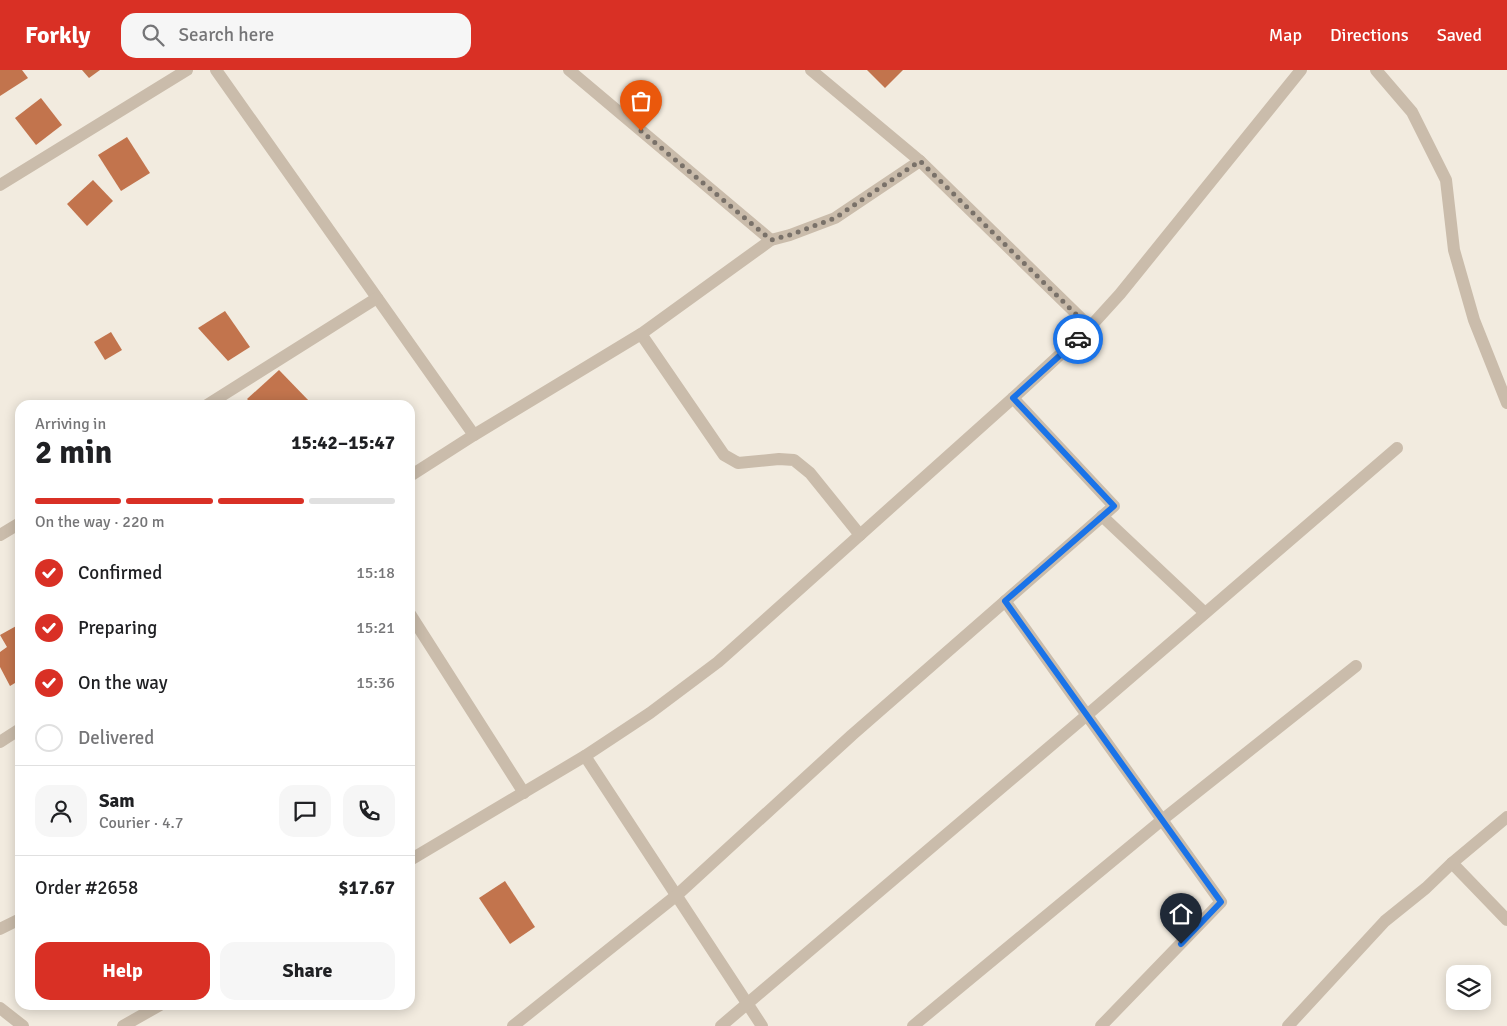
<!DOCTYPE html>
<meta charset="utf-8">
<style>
body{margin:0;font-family:Signika,sans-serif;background:#f6f6f6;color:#202124;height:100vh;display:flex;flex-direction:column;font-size:19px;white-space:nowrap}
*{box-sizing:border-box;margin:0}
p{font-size:16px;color:#757577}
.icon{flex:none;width:28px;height:28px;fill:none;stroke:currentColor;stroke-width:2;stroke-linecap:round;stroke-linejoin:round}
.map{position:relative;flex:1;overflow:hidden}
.drawer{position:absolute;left:15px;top:330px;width:400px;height:610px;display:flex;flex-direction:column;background:#fff;border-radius:15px;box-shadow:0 2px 12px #0003}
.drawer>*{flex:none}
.buttons{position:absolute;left:1446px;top:895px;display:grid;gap:10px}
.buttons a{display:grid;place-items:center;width:45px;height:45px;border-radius:10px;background:#fff;box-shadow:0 2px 12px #0003;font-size:25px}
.pin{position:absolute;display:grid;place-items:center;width:42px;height:42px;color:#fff;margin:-51px -21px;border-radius:50% 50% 50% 0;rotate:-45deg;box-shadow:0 0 5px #0007}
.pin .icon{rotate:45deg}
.courier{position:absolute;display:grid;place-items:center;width:50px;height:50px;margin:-25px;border:4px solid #1a73e8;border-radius:50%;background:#fff;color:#222;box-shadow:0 1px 6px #0007}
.headline em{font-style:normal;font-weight:800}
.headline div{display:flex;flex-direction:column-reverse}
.headline{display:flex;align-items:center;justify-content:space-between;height:85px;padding:0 20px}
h1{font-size:32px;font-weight:800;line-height:38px}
.bar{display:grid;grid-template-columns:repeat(4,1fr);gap:8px 5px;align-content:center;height:60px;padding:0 20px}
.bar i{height:6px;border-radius:4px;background:#e0e0e0}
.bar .active{background:#d93025}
.bar p{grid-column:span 4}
.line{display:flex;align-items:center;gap:12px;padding:0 20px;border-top:1px solid #e0e0e0}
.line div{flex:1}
.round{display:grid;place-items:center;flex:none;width:52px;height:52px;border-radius:15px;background:#f6f6f6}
ol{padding:0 20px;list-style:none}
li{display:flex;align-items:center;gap:15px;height:55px}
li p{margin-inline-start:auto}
li .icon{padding:5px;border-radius:50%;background:#d93025;color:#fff;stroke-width:4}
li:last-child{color:#757577}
li i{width:28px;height:28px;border:2px solid #e0e0e0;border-radius:50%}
.primary-button{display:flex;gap:10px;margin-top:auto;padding:10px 20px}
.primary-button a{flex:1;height:58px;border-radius:15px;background:#d93025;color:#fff;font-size:20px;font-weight:800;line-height:58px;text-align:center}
.primary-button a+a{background:#f6f6f6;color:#202124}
header{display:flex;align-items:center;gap:30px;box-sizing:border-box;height:70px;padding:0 25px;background:#d93025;color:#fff}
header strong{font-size:24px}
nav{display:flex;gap:28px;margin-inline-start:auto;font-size:18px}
.search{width:350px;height:45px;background:#f6f6f6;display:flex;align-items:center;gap:12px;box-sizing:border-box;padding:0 18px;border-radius:15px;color:#757577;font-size:19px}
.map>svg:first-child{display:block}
.building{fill:#c2744d}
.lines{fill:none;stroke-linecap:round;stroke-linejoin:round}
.service{stroke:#cabcab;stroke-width:12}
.minor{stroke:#cabcab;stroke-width:12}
.done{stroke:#797169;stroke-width:5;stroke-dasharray:0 9}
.route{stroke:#1a73e8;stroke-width:6}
</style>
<header>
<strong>Forkly</strong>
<div class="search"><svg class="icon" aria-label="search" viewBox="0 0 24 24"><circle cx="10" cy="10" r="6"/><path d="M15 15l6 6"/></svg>Search here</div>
<nav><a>Map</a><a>Directions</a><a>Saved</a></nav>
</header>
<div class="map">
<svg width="1507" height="956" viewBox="0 0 1507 956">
<rect width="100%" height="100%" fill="#f2ebdf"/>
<g class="building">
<path d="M0 0H22L28 8 0 26Z"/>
<path d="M82 0H100L89 8Z"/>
<path d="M867 0H903L885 18Z"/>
<path d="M41 28 62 55 36 75 15 48Z"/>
<path d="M127 67 150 103 121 121 98 85Z"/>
<path d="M93 110 113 131 87 156 67 134Z"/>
<path d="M225 241 250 277 228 291 198 258Z"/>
<path d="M111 262 122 280 105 290 94 272Z"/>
<path d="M279 300 310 332 304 335H253L247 329Z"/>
<path d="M18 555 20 557V610L10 616 0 597V582L7 577 0 565Z"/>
<path d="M505 811 535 857 510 874 479 828Z"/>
</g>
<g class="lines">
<path class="service" d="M641 264 724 385 738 393 779 389 794 390 810 403 860 465"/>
<g class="minor">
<path d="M216 0 474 365"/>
<path d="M569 0 771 170"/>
<path d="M811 0 920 91 1090 257"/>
<path d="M1376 0 1412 42 1446 110 1454 180 1474 250 1507 333"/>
<path d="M0 115 187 0"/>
<path d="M207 335 377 228"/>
<path d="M410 406 474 365 641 264 771 170 790 165 835 148 920 91"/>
<path d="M1102 446 1205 543"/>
<path d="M0 465 20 453"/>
<path d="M1005 531 1221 832 1101 956"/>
<path d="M410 544 524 723"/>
<path d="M0 672 20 659"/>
<path d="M585 686 762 956"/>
<path d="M410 790 585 686 650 643 718 592 1013 328 1090 257 1120 224 1301 0"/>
<path d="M1452 793 1507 850"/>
<path d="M0 859 20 849"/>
<path d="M0 938 23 956"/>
<path d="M123 956 160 935"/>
<path d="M513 956 677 825 852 665 1114 436 1013 328"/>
<path d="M721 956 1087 645 1397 378"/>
<path d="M913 956 1162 750 1356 596"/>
<path d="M1288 956 1385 851 1426 818 1452 793 1507 747"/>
</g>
</g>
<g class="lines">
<path class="done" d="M641 61 771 170 790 165 835 148 920 91 1090 258 1078 269"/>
<path class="route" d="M1078 269 1013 328 1114 436 1005 531 1221 832 1181 874"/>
</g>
</svg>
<div class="buttons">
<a><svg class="icon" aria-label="layers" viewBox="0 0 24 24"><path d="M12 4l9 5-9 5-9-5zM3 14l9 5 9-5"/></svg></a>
</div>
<div class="pin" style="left:641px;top:61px;background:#ea580c"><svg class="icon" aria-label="bag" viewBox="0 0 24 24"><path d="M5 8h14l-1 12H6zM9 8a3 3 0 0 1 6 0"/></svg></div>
<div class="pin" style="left:1181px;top:874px;background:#1f2937"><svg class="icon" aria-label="home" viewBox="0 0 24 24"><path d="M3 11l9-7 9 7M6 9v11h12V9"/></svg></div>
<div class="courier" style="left:1078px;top:269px"><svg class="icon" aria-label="car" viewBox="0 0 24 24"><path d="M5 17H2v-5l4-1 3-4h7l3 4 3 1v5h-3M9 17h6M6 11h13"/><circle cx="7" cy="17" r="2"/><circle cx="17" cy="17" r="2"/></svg></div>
<section class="drawer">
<div class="headline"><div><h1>2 min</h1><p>Arriving in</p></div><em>15:42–15:47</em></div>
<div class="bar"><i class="active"></i><i class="active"></i><i class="active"></i><i></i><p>On the way · 220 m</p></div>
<ol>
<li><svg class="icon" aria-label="check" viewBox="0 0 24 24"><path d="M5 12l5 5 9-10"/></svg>Confirmed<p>15:18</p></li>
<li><svg class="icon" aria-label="check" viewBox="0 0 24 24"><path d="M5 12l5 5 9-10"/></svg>Preparing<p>15:21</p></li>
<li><svg class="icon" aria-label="check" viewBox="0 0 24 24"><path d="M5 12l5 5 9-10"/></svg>On the way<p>15:36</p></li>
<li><i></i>Delivered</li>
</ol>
<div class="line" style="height:90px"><a class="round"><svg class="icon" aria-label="person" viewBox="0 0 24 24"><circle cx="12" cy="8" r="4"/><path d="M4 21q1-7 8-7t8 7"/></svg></a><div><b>Sam</b><p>Courier · 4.7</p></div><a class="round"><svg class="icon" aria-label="chat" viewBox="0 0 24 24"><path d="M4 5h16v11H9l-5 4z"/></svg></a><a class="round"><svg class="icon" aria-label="phone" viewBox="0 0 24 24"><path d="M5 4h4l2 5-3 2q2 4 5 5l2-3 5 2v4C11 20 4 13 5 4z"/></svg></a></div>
<div class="line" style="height:65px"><div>Order #2658</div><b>$17.67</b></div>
<div class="primary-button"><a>Help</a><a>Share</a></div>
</section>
</div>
